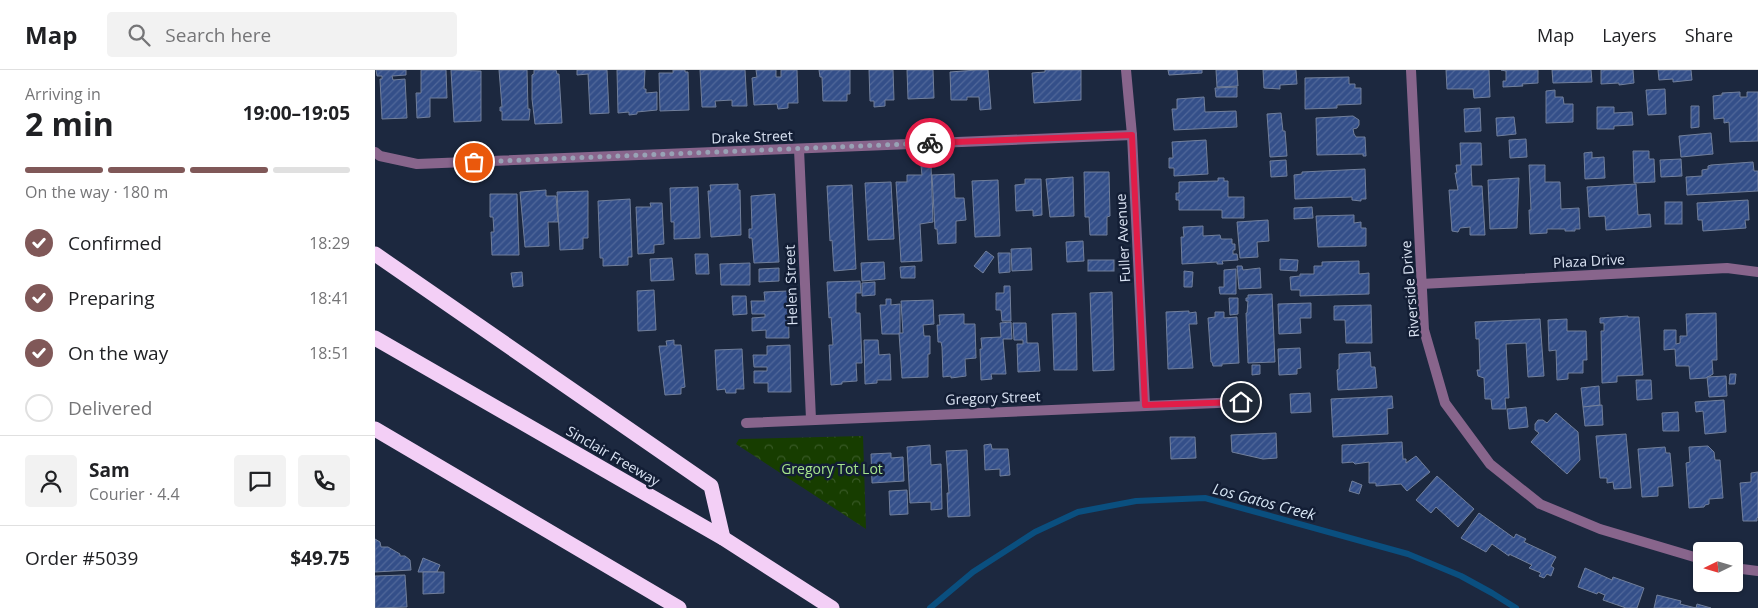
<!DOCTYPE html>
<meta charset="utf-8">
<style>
body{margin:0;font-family:"Open Sans",sans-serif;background:#f2f2f2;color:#202124;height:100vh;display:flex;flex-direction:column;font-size:19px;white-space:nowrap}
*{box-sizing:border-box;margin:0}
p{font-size:16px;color:#757577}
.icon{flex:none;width:28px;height:28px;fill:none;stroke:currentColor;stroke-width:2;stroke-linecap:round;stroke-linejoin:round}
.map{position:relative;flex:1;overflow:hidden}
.panel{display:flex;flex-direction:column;background:#fff;width:375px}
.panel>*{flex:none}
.needle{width:32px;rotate:265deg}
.controls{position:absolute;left:1318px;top:472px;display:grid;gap:10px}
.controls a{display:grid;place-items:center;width:50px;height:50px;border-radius:5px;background:#fff;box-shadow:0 1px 4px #0004;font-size:25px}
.pin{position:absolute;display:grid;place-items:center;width:42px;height:42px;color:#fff;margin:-21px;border:2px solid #fff;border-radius:50%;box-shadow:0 1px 5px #0007}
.courier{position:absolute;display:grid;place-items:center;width:50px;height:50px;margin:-25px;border:4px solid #e11d48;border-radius:50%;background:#fff;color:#222;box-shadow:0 1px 6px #0007}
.head em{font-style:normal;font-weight:700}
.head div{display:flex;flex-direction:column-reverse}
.head{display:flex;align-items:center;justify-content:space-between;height:85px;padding:0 25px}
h1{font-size:32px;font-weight:700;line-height:38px}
.bar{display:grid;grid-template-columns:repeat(4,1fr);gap:8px 5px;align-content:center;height:60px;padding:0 25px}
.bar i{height:6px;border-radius:4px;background:#e0e0e0}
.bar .current{background:#805858}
.bar p{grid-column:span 4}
.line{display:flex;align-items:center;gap:12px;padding:0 25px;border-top:1px solid #e0e0e0}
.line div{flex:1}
.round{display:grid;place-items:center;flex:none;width:52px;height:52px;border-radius:5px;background:#f2f2f2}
ol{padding:0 25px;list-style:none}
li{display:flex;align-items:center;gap:15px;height:55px}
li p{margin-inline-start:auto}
li .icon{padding:5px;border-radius:50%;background:#805858;color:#fff;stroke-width:4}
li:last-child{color:#757577}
li i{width:28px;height:28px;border:2px solid #e0e0e0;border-radius:50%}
header{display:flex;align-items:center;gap:30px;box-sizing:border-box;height:70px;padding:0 25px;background:#fff;border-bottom:1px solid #e0e0e0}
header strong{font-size:24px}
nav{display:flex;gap:28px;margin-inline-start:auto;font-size:18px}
.search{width:350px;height:45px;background:#f2f2f2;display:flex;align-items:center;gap:12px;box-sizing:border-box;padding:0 18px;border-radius:5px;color:#757577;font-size:19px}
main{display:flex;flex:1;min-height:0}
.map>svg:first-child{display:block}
.park{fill:url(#park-crowns)}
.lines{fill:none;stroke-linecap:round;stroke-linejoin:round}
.stream{stroke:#0a4f7f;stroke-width:6}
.building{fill:url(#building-hatch);stroke:#717f9b}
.street{stroke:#88658c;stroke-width:10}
.highway{stroke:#f3cff6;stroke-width:15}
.done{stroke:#98a2b5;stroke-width:5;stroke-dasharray:0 9}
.route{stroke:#e11d48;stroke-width:6}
.labels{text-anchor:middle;stroke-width:5;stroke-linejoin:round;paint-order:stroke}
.street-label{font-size:14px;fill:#dbe4f4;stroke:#131e35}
.park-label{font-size:14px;fill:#a6e48c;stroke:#131e35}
.water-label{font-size:15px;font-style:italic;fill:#d7e6f5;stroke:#131e35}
</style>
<header>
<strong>Map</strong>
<div class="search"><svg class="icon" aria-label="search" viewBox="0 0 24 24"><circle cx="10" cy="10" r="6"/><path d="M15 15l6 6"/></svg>Search here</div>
<nav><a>Map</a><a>Layers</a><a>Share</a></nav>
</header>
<main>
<section class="panel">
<div class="head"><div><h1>2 min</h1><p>Arriving in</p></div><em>19:00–19:05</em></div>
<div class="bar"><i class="current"></i><i class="current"></i><i class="current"></i><i></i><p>On the way · 180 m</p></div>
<ol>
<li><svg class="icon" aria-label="check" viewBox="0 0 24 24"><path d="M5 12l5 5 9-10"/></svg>Confirmed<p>18:29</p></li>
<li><svg class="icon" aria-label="check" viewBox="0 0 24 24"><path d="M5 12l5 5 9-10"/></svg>Preparing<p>18:41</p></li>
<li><svg class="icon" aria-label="check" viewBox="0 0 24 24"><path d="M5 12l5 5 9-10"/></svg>On the way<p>18:51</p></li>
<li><i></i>Delivered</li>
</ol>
<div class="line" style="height:90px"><a class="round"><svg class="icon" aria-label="person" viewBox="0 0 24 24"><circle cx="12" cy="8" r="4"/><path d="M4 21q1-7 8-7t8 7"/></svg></a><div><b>Sam</b><p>Courier · 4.4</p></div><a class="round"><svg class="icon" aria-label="chat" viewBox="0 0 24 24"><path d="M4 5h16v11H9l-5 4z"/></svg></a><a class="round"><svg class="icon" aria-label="phone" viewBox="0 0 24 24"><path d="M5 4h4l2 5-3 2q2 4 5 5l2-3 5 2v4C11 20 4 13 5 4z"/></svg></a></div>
<div class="line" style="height:65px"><div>Order #5039</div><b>$49.75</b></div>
</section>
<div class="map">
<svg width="1383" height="538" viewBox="0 0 1383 538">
<defs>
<pattern id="park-crowns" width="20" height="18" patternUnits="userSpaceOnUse" patternTransform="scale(1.25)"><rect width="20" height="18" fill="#173d00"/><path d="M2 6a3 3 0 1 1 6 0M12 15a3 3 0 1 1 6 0" fill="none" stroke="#385926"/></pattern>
<pattern id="building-hatch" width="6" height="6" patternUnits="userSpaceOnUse" patternTransform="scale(1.25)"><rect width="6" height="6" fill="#344f89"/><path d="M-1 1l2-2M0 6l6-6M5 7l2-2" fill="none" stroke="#51689a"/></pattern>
</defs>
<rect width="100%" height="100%" fill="#1c283f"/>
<path class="park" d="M488 366 491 459 361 374 364 369Z"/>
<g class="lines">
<path class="stream" d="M555 538 598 502 660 462 703 442 761 431 830 428 1033 484 1086 506 1117 523 1141 538"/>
</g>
<g class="building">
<path d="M1 0H31V5L17 6 18 10 30 9 32 48 7 49 5 9H7V6H2Z"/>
<path d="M46 0H71L72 28H55V47L42 48 41 23H46Z"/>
<path d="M76 0 106 1V51L79 52Z"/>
<path d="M124 0H152L153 39H155L154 50H127V41H125V37H127Z"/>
<path d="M159 0H181L182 4H184L187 53 160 54 157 29V5L159 4Z"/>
<path d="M202 0H232L234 43 215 44 213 4 202 5Z"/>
<path d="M242 0H270L269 19H271V23L282 22V40L262 42V44L254 45V42L243 43Z"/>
<path d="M298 0H310V2H313L314 40 285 41 284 3H298Z"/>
<path d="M325 0H370L372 36H357V30L340 31 341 37H327Z"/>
<path d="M381 0H401V7H406V0H422L423 33H413V38L403 39 402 34 379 35 377 8 382 7Z"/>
<path d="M444 0H475V24H472V31H448L447 7H445Z"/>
<path d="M494 0H518L519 30H510V36L499 37V31H495Z"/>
<path d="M532 0H558L559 28 533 29Z"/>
<path d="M602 0H613L616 39 605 40 604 27H592V30H576L575 2Z"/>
<path d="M670 0H706V30L659 33 657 3 670 2Z"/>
<path d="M793 0H827V3L794 5Z"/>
<path d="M841 0H862L863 16 842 17Z"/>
<path d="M888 0H921L922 14 905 15V19L889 18Z"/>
<path d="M1071 0H1114L1115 27 1099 28 1098 19H1072Z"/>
<path d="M1126 0H1163V13L1147 14 1148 16 1128 17V11H1131V1Z"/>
<path d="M1177 0H1216L1217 12 1178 13Z"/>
<path d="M1226 0H1258L1259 13 1244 15V13L1226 14Z"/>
<path d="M1283 0H1316L1317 10 1298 12V9L1284 10Z"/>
<path d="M974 7V14H980V18H986V34L962 35V38L930 39V8Z"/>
<path d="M862 17V27H841L840 18Z"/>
<path d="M1290 19 1291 44 1273 45 1271 20Z"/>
<path d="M1180 20V27H1188L1189 34H1198V52L1171 53V21Z"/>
<path d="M1365 22V27H1372V22H1383V71L1355 72 1354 52 1349 53V48L1339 49 1338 26 1347 25V23Z"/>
<path d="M829 27 830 42 861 41 862 57 799 60 797 39H802V29Z"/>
<path d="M1316 36H1324V57L1316 58Z"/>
<path d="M1222 37H1239V43L1257 42 1258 55 1239 56V59H1222Z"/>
<path d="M1105 38 1106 61 1090 62 1089 39Z"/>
<path d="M906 43 908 61H910L912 86 895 87 892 44Z"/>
<path d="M978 46 984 50V55L982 58 978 59 979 64 981 67H990L991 86H988V84L942 85 941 48Z"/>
<path d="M1139 47 1141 64 1122 66 1121 48Z"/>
<path d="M1336 63 1338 84 1306 87 1304 66Z"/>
<path d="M1151 69 1152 87 1135 88 1134 70Z"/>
<path d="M831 70 833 104 799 106V98H794V88H798L797 72Z"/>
<path d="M1085 73H1106L1107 95H1096L1097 116H1107L1110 165H1095V157L1085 158 1083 162 1077 161 1074 120H1083L1080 103H1082L1081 95H1086Z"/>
<path d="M1258 81H1274V89H1279L1280 112 1259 113Z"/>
<path d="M1217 82V88L1229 87 1230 108 1210 109 1209 83Z"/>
<path d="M1306 89 1307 106 1286 107 1285 90Z"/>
<path d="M911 90 912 106 896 107 895 91Z"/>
<path d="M1378 92 1379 101H1383V121L1312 125 1311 107 1327 106V100L1333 99V96L1336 95Z"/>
<path d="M546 95H556L558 152 545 154 547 191 526 192 521 112H532V105H547Z"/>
<path d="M1154 95H1170V112H1185L1186 139 1204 138 1205 159H1200V161H1190V159H1172V163L1155 164 1154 140H1156Z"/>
<path d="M990 99 991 129H986V131L977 130V127L920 129 919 105 927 104V102Z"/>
<path d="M709 102H734L735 146 732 147V165H715L714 147H710Z"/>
<path d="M579 104 580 128H589L591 150 581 151V173L563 174 562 159H560L557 105Z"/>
<path d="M698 107 699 146 675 147 671 109Z"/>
<path d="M843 108H849V111H853V127H869V148H847V140H804V130H801V123H804V112L843 111Z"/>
<path d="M1144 108 1142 158 1115 159 1113 110Z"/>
<path d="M650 109H666L667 145 658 146V140L641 141 640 115 650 114Z"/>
<path d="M623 110 625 166 600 167 597 111Z"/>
<path d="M516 112 519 169 493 170 490 113Z"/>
<path d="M363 114V120H365L366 165 336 167 333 121H336L335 115Z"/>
<path d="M1261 114 1263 145 1275 144 1276 157 1231 160 1230 146 1214 147 1212 117Z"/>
<path d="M477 115 481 199 459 201 457 170 455 171 452 116Z"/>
<path d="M323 117 325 168 299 169V152H296L295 118Z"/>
<path d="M171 120V126H181L183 152H173L174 176 150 177 145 122Z"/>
<path d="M213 121V168H208V179L185 180 182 122Z"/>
<path d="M115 124H142L144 185H117L116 162H119L118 147H115Z"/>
<path d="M400 124 404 192 379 193 377 168H374V159H377L376 126Z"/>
<path d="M255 129 257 187H253V195L228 196V188H225L223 131Z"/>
<path d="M1373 130 1374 150H1370L1371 158 1328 161 1327 150H1323L1322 133Z"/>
<rect x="1290" y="132" width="17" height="22"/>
<path d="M275 133H287L289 174 279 175V183L263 184 261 137H276Z"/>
<path d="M937 137 938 148 919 149V138Z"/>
<path d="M979 145V153L986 152V158H991V176L943 177 941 146Z"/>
<path d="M893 150 894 171 882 172 883 187 865 188 862 152Z"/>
<path d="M828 156V166L845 165 846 169H857V174H860V180H858V184H862L863 190 847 191 848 194H842V192L807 194 806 167H809L808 157Z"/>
<path d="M708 171 709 191 692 192 691 172Z"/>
<path d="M656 178 657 200 637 201 636 179Z"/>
<path d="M611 181 619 187 608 203 599 196Z"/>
<path d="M623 183H635V202L624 203Z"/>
<path d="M320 184H333L334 204H321Z"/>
<path d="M297 188 299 210 276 211 275 189Z"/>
<path d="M905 189 923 190 922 201 905 200Z"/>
<rect x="713" y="190" width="26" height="11"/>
<path d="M984 191V204L994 203V224L925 226V220H916L915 207 925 206V204H939V196H947V192Z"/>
<path d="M509 192 510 209 487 211 486 193Z"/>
<path d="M375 193V215H346L345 194Z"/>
<path d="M540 196V208H526L525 197Z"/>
<path d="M862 196H867L868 200 885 198 886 218 864 219Z"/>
<path d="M404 198V211L384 212V199Z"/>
<path d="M861 199V224H845L844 217H849V200Z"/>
<path d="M809 201 818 202 817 217H809Z"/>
<path d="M147 202 148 216 138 217 136 203Z"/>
<path d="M485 211 486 223H481V243H485L487 293H481L482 311 467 312V314L456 315 454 275H458L456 247 454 248 452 212Z"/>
<path d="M500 212V225L487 226V213Z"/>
<path d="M629 216H635L636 251H627L626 240H621V223H629Z"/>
<path d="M279 220 281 260 263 261 262 221Z"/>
<path d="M413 221 414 268H391V260L377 261V248L390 247V244H377L376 231H390L389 222Z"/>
<path d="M737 222 739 300 718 301 715 223Z"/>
<path d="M897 224 900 292 873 293 871 243H872L873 231H871V228H873V225Z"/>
<path d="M357 226H371L372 244 358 245Z"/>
<path d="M854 228H863V244L855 245Z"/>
<path d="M511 229H516V235L525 234V264H507L505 235H511Z"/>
<path d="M558 230 559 254 548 255 549 266H555V284H553V307L527 308 524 263H528L526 231Z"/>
<path d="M936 233V248H925L926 263 904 264 903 234Z"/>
<path d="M996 235 997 273H971L970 250H959V236Z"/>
<path d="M814 241V243L821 242 822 254H814L818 298 793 299 791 242Z"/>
<path d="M840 242H849V248L862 247 864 293 847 294V296H838L837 292H836L833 248 840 247Z"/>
<path d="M701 243 702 300H679L677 244Z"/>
<path d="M1341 243 1342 290H1337L1338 304 1331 308 1315 309 1314 296H1301L1300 279 1289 280V260H1301V274L1305 273V266H1312L1311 244Z"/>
<path d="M589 244V254H600L601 288 590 289 591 306 576 308V306L568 307 567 277 566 272H563L562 255H565L564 245Z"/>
<path d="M1253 246V247H1264L1268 305 1242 306V312L1227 313 1226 261H1229V253H1225V248Z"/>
<path d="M1165 249 1169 306 1153 307 1151 273 1131 274 1134 328H1130L1131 339H1117L1116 329H1110L1109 308 1103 306 1102 300H1105L1104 269H1101L1100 252Z"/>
<path d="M1192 249V261H1211L1212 290H1208V303H1193V309L1182 310 1181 280 1174 281 1173 250Z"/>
<path d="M636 252 637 269H628L631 304H616L617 309 606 310 605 279H607L606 268 626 267 625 253Z"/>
<path d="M638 253H651L652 273H663L665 301 643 302 642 274H648V270H639Z"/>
<path d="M299 270V275H306L310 317 306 318V324L290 325 284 276H292L291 271Z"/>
<path d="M489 270H503L504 285 515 284 516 310H502V313L490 314Z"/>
<path d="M415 275 416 322H393V313H379V301H392V297H379L378 285H392V276Z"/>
<path d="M925 278 926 298 922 299V304L904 305 903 279Z"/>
<path d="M367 279 369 319H361V323H351L350 319 342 320 340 280Z"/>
<path d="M995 282 996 297H1000L1002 318 963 320 962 300 964 299V284Z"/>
<path d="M877 295H885V304L877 305Z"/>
<path d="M1355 304H1361L1360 314H1354Z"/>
<path d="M1351 306 1352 326 1334 327 1332 307Z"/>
<path d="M1261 310H1276L1277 329 1262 330Z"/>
<path d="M1224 316 1225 335 1208 337 1206 318Z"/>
<path d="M935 323 936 342 916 343 915 324Z"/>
<path d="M1017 326 1018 338 1012 339 1013 364 958 367 956 329Z"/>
<path d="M1349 330 1351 362 1330 364 1328 341 1321 342 1320 332Z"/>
<path d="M1227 335 1228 355 1210 356 1208 337Z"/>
<path d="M1151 337 1153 357 1134 359 1132 339Z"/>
<path d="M1303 342 1304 361H1288L1287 343Z"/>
<path d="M1181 343 1203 362 1205 390 1192 404 1156 372 1164 363 1160 360V354L1163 350H1168L1172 353Z"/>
<path d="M901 363 902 388 888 389 857 382 856 365Z"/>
<path d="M1251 364 1256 418 1239 419 1238 412 1232 413V408H1225L1221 366Z"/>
<path d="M795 367H820L821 388 796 389Z"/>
<path d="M1027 372 1028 389H1031V393L1041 386 1055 402 1032 421 1026 414 1001 416V413H994V392L980 394 978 392 967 393V375Z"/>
<path d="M616 374 617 379H633L635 405 625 406V399L610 400 609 375Z"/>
<path d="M555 375 556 395 566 394 567 439 556 440V432L535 433 532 377Z"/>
<path d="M1333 376 1339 382 1340 390H1345L1348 428 1334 429V434L1330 435 1329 437 1314 438 1311 393 1315 392 1314 377Z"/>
<path d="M1290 377 1291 383H1295L1298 416 1283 417V426L1267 427 1263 379Z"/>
<path d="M592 380 595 446 573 447 572 423H574L571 381Z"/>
<path d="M516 383V388L528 387 529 411 497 413 496 384Z"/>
<path d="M1383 402V447L1382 448V451H1368L1365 413 1376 412V403Z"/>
<path d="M1062 406 1099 439 1083 457 1061 437 1056 443 1041 430Z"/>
<path d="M977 411 987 415 984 424 974 421Z"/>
<path d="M532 420 533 444 515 445 514 421Z"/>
<path d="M1104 443 1139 468 1141 464 1151 469 1149 472 1181 487 1176 496 1179 498 1176 506 1172 504 1169 508 1164 506 1166 503 1154 498 1157 495 1134 484V486L1117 474 1111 482 1086 468Z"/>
<path d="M0 469 5 472 6 477H13L25 484V486H30L35 490 36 500 0 502Z"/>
<path d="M48 488 65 495 62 502H43Z"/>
<path d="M1210 498 1237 510 1238 507 1269 518 1262 538H1251L1228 530 1230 525 1223 522 1222 524 1203 517Z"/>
<path d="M48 502H69V523L48 524Z"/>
<path d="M30 505 32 537 0 538V506Z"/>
<path d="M1282 525 1306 531 1305 534 1321 538 1322 534 1336 538H1279Z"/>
</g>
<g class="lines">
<g class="street">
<path d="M751 0 757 65 770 335"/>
<path d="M1036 0 1049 260 1070 333 1115 394 1165 434 1225 459 1326 489"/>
<path d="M424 79 436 349"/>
<path d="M0 82 5 86 42 94 757 65"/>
<path d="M1046 214 1352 198 1383 202"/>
<path d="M371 353 866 332"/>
<path d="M1359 498 1383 501"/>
</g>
<g class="highway">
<path d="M0 184 336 416 348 468"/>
<path d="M0 268 348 468 457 538"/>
<path d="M0 359 304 538"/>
</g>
</g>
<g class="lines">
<path class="done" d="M99 92 555 73"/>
<path class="route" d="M555 73 757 65 770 335 866 332"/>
</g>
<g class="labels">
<g class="street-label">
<text transform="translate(377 67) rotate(-2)" y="5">Drake Street</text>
<text transform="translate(748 168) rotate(-93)" y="5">Fuller Avenue</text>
<text transform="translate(1214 191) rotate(-3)" y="5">Plaza Drive</text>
<text transform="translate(416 215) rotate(-92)" y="5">Helen Street</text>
<text transform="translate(1035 219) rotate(-95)" y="5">Riverside Drive</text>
<text transform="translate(618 328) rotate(-2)" y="5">Gregory Street</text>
<text transform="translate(238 386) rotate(30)" y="5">Sinclair Freeway</text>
</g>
<g class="park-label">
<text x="457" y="404">Gregory Tot Lot</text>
</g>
<g class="water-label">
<text transform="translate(889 432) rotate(15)" y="5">Los Gatos Creek</text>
</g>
</g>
</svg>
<div class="controls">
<a><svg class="needle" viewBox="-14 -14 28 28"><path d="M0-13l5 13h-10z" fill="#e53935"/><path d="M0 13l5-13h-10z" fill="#757577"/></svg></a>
</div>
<div class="pin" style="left:99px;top:92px;background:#ea580c"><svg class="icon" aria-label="bag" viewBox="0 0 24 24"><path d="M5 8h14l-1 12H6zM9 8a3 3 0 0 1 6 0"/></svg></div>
<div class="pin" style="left:866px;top:332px;background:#1f2937"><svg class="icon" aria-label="home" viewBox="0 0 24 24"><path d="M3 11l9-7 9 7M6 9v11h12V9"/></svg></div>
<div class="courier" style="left:555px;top:73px"><svg class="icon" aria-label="bike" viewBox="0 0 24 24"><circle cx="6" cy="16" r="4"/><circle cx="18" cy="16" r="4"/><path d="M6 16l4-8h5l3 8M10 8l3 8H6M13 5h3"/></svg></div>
</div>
</main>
